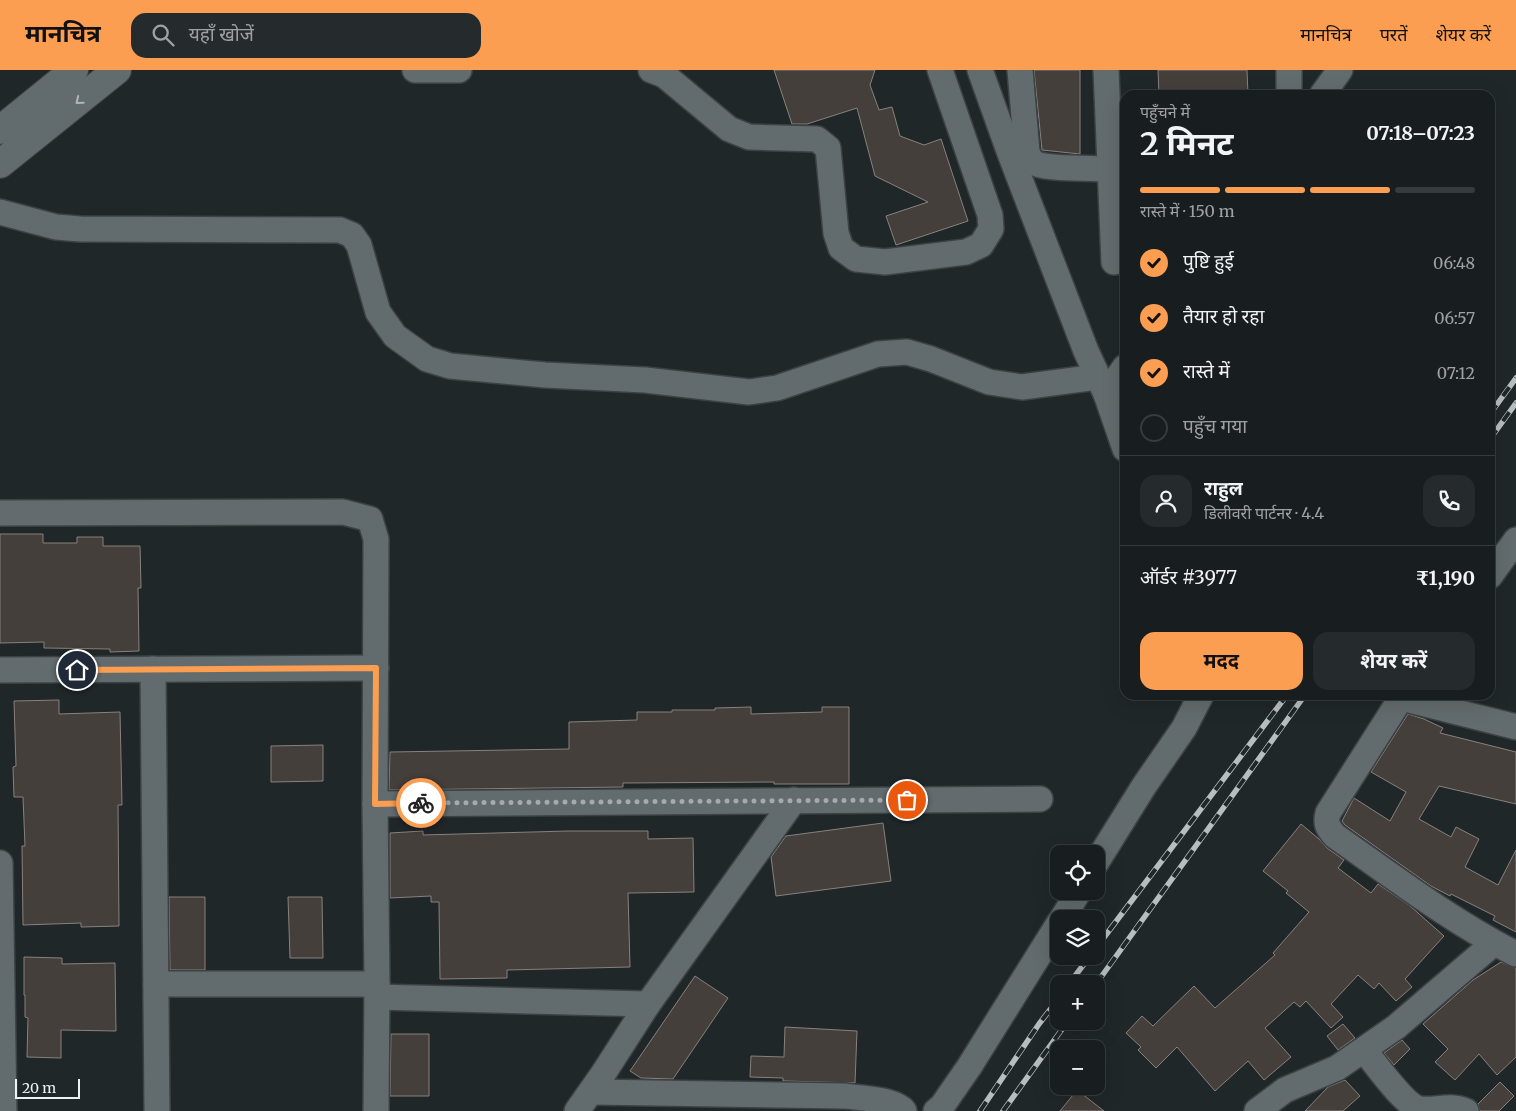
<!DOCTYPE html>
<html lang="hi">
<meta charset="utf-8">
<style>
body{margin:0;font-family:Merriweather,"Noto Sans Devanagari",serif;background:#252a2c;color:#f1f3f6;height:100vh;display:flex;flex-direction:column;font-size:19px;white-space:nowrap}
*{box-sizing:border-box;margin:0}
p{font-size:16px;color:#9fa2a4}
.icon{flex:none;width:28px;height:28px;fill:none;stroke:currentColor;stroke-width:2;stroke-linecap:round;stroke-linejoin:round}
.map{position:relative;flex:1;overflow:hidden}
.details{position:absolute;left:1120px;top:20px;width:375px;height:610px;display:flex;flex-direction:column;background:#181d1f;border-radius:15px;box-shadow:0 5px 20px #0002,0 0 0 1px #363b3d}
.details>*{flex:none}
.controls{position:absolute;left:1050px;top:775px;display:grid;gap:10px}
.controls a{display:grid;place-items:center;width:55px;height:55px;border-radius:10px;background:#181d1f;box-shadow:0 5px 20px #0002,0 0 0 1px #363b3d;font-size:25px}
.scale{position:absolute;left:15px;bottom:12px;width:65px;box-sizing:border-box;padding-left:5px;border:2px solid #edf1f3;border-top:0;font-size:14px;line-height:18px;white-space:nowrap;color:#edf1f3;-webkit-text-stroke:4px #202729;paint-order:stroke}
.pin{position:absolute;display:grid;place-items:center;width:42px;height:42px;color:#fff;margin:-21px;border:2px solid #fff;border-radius:50%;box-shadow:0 1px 5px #0007}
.courier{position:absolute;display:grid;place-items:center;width:50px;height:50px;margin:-25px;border:4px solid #fb9e51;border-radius:50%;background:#fff;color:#222;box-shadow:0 1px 6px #0007}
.summary em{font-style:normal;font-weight:700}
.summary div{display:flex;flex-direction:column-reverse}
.summary{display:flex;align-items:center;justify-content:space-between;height:85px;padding:0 20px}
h1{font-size:32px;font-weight:700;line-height:38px}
.bar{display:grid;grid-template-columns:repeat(4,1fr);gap:8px 5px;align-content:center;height:60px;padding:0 20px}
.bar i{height:6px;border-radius:4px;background:#363b3d}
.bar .selected{background:#fb9e51}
.bar p{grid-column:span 4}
.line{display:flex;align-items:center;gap:12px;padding:0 20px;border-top:1px solid #363b3d}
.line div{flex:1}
.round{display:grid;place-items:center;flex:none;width:52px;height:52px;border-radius:15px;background:#252a2c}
ol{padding:0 20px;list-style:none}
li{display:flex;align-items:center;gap:15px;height:55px}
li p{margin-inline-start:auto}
li .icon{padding:5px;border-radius:50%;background:#fb9e51;color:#111;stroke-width:4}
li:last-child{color:#9fa2a4}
li i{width:28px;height:28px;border:2px solid #363b3d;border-radius:50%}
.action{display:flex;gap:10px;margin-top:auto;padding:10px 20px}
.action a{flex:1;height:58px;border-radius:15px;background:#fb9e51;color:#111;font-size:20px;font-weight:700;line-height:58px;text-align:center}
.action a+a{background:#252a2c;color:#f1f3f6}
header{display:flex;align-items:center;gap:30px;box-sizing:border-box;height:70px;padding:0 25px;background:#fb9e51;color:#111}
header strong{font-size:24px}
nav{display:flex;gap:28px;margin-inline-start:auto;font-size:18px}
.search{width:350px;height:45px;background:#252a2c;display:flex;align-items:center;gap:12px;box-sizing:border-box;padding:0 18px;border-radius:15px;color:#9fa2a4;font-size:19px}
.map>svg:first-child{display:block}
.building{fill:#453f3b;stroke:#88817d}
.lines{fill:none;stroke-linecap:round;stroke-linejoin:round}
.street-casing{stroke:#3c4244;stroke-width:28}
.secondary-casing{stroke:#3c4244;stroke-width:30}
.street{stroke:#626b6d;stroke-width:25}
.secondary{stroke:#626b6d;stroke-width:28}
.rail-casing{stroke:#b8bdbf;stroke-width:5.5}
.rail{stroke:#202729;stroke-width:4;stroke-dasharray:11;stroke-linecap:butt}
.oneway{stroke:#aeb5b7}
.done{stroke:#a5aaac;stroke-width:5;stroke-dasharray:0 9}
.route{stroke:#fb9e51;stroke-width:6}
</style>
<header>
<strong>मानचित्र</strong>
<div class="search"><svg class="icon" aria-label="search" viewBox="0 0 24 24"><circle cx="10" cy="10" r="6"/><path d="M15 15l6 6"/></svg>यहाँ खोजें</div>
<nav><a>मानचित्र</a><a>परतें</a><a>शेयर करें</a></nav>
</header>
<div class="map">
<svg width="1516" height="1041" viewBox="0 0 1516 1041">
<rect width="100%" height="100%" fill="#202729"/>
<g class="building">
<path d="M774 0H875L870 15 879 40 892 37 900 66 924 75 941 69 968 151 896 175 886 146 928 132 875 106 857 38 807 54H792Z"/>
<path d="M1034 0H1080V84L1042 80Z"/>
<path d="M1158 0H1247L1248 25H1159Z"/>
<path d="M0 464H43V473H77V467H103V476H140L141 518H138L139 581 110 582V579L44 578V572L0 573Z"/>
<path d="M59 630V644L120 642 122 735H118L119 856 81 857V853L23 855 22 776H25L23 727H14L13 697 16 696 14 631Z"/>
<path d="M751 637V644L822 642V637H849V714H774V712L623 713V717L389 720 390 682 569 679V652L637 650V642H672V640H715V638Z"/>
<path d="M1408 644 1424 649 1443 658 1440 663 1516 682V734L1439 716 1419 749 1451 767 1456 757 1479 769 1465 797 1498 815 1516 780V862L1493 850 1495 846 1451 824 1450 826 1431 816 1345 755 1342 751 1354 728 1390 751 1406 722 1371 702Z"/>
<path d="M323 675V711L271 712V676Z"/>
<path d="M883 753 891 811 776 826 771 787 786 766Z"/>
<path d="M1301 754 1319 769 1327 778 1344 790 1338 798 1371 823 1378 814 1409 835 1444 866 1405 909 1412 917 1396 931 1379 913 1374 919 1358 905 1331 934 1343 947 1331 958 1306 931 1300 937 1294 932 1265 958 1291 987 1264 1010 1248 991 1215 1021 1177 977 1156 998 1138 980 1141 977 1126 963 1142 946 1153 956 1194 916 1215 938 1275 885 1273 883 1309 842 1286 823 1288 821 1263 801Z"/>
<path d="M423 761V765L568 761H648V769L693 768 694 822 628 823 630 897 507 900V908L440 909 439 832H431V826L390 828V763Z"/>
<path d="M169 827H205V900H170Z"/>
<path d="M288 827H322L323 888H290Z"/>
<path d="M24 887 62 888V894L115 893 116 961 61 960V988L27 987 28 948 25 947V925H24Z"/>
<path d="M1501 892 1516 898V987L1497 1005 1479 984 1455 1010 1435 992 1448 979 1423 954 1473 910Z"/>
<path d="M695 906 728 928 673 1009 641 1008 630 1001Z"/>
<path d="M1343 954 1355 968 1338 980 1327 966Z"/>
<path d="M785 957 857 961 855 1013 786 1011H783V1008L750 1007 751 986 784 987Z"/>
<path d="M391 964H429V1026H390Z"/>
<path d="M1402 970 1410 979 1394 995 1384 983Z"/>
<path d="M1345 1010 1360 1026 1343 1041H1305L1328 1017Z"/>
<path d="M1500 1012 1514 1026 1499 1041H1480L1478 1034Z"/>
<path d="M1077 1020 1104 1041H1060Z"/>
</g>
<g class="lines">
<defs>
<g id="street">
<path d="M415 0H459"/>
<path d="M651 0 664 5 729 59 749 67 817 69 828 78 836 163 841 178 856 189 885 192 966 182 981 175 991 159 990 145 940 0"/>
<path d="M980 0 1009 81 1086 281 1106 324 1125 379"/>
<path d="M1020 0 1027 82C1029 87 1031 92 1037 94 1049 99 1094 98 1110 99"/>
<path d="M1106 0 1114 192"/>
<path d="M1289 25V0"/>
<path d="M1322 25 1340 0"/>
<path d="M0 142 56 157 80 159 340 160 352 165 359 175 378 242 395 266 427 289 450 296 545 305 645 310 749 322 777 318 878 284 907 282 931 289 989 312 1022 317 1097 307"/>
<path d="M1106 324 1125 297"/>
<path d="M0 443 343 442 370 449 376 469 375 734 377 914"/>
<path d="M1490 506 1516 470"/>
<path d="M153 599 157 1041"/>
<path d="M0 600 376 598"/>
<path d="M1403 625 1328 743C1325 754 1328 758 1335 766 1394 807 1452 852 1516 884"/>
<path d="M1401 628 1516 657"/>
<path d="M375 734 1040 729"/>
<path d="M0 793 4 1041"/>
<path d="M1096 793 1144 716 1184 658 1201 625"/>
<path d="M1062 849 1079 821"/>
<path d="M156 914H377L376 1041"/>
<path d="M377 927 648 934"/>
<path d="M1364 980C1374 992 1405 1036 1420 1039 1436 1041 1449 1034 1466 1041"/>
<path d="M591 1022 845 1026C859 1028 895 1029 904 1041"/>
<path d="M577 1041 603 1004 648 934 794 730"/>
<path d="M936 1041 942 1036 969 997 1059 853"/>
<path d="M1257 1041 1285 1020 1337 998 1396 957 1494 873"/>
</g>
<g id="secondary">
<path d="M0 60 74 0"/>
<path d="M0 94 117 0"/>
</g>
</defs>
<use href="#street" class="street-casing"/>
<use href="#secondary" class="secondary-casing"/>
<use href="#street" class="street"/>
<use href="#secondary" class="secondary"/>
<defs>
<g id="rail">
<path d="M1490 344 1516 308"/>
<path d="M1490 369 1516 333"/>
<path d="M1096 878 1287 625"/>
<path d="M1069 914 1090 886"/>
<path d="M1096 914 1305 625"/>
<path d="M980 1041 1039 954 1059 928"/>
<path d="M1003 1041 1068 951"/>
</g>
</defs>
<use href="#rail" class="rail-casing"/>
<use href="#rail" class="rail"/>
</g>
<defs><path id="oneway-chevron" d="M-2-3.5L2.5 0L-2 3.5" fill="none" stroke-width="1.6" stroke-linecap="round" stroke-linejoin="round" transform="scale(1.25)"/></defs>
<use class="oneway" href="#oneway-chevron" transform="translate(79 31) rotate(141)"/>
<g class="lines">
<path class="done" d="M421 733 907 730"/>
<path class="route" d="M77 600 376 598 375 734 421 733"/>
</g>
</svg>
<div class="controls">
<a><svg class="icon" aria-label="locate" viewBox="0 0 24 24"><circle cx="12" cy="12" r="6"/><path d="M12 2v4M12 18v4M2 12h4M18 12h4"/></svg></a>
<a><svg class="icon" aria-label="layers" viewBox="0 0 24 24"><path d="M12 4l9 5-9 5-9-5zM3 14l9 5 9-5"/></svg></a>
<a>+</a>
<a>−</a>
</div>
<div class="scale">20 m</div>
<div class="pin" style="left:907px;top:730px;background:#ea580c"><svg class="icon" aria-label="bag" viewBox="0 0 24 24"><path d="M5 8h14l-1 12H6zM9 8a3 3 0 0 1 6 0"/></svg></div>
<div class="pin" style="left:77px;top:600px;background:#1f2937"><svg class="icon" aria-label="home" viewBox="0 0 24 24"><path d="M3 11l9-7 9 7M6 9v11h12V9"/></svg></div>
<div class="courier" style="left:421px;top:733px"><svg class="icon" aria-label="bike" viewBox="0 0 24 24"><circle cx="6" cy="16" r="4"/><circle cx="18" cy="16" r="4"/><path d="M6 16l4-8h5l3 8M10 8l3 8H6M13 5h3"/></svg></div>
<section class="details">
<div class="summary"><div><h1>2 मिनट</h1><p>पहुँचने में</p></div><em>07:18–07:23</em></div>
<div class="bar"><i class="selected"></i><i class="selected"></i><i class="selected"></i><i></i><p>रास्ते में · 150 m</p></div>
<ol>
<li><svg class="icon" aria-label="check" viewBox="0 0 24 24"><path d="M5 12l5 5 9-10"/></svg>पुष्टि हुई<p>06:48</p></li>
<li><svg class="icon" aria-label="check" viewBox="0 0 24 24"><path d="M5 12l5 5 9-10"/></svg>तैयार हो रहा<p>06:57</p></li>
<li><svg class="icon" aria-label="check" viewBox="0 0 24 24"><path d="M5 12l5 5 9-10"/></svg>रास्ते में<p>07:12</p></li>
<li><i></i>पहुँच गया</li>
</ol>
<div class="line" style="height:90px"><a class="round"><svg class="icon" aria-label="person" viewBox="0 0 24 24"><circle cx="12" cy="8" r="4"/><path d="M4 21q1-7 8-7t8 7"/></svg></a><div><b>राहुल</b><p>डिलीवरी पार्टनर · 4.4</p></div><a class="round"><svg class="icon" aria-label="phone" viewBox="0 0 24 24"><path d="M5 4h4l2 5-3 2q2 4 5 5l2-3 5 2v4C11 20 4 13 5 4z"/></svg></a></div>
<div class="line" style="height:65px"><div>ऑर्डर #3977</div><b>₹1,190</b></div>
<div class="action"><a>मदद</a><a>शेयर करें</a></div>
</section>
</div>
